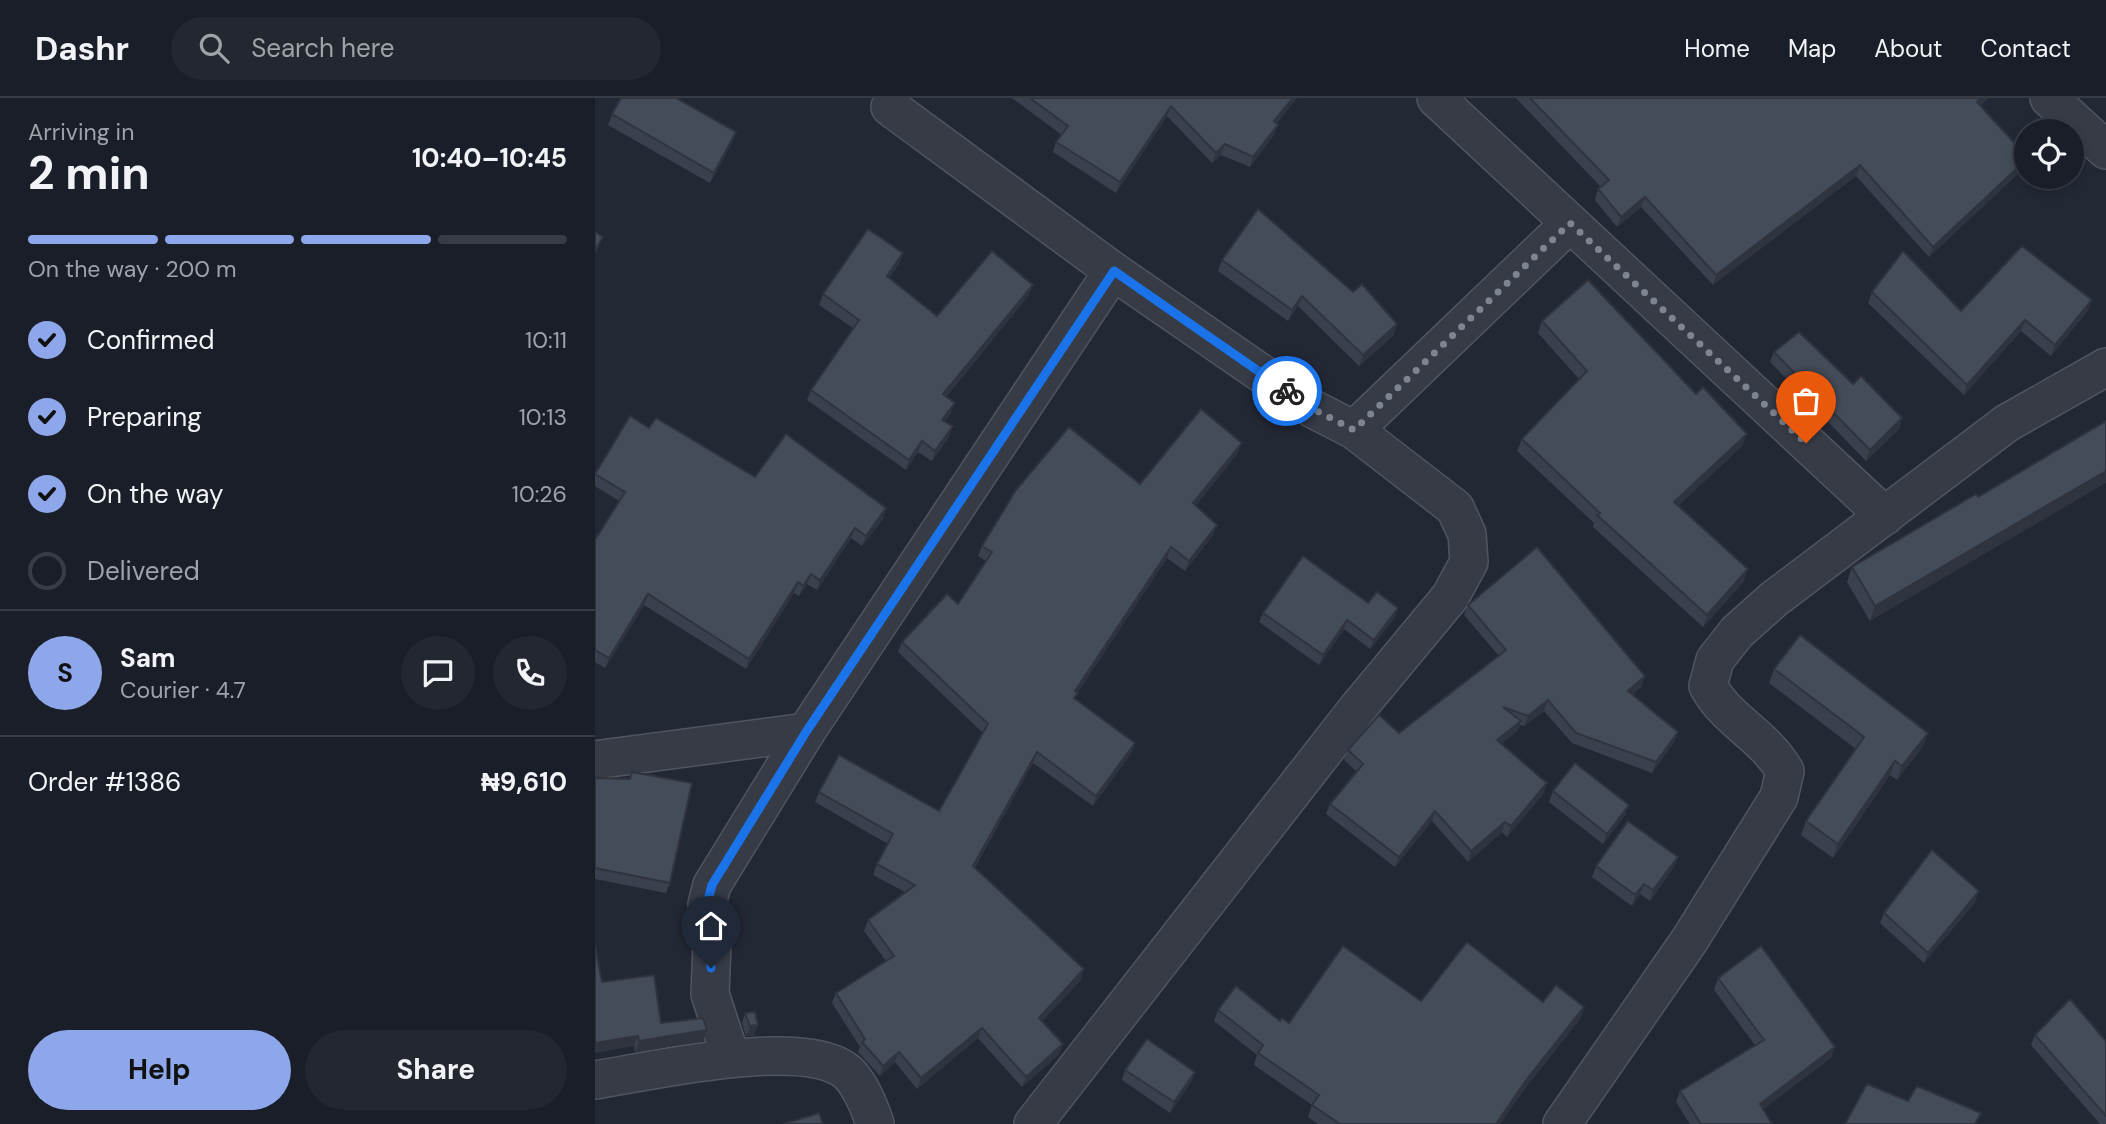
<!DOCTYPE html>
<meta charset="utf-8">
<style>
body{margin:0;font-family:"DM Sans",sans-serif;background:#232730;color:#f1f3f6;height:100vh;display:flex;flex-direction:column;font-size:26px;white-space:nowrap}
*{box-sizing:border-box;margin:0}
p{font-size:23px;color:#9fa2a8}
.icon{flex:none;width:38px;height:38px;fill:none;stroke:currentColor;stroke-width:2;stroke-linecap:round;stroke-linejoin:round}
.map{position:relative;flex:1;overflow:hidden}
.panel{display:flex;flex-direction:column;background:#1a1e28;width:595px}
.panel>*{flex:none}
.buttons{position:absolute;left:1419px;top:21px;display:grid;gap:14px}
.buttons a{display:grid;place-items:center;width:70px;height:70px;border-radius:50%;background:#1a1e28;box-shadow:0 4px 10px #0003,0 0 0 2px #383c45;font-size:35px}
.pin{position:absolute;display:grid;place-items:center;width:60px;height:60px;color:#fff;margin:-72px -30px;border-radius:50% 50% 50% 0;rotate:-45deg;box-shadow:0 0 7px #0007}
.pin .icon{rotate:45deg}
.courier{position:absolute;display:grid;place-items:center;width:70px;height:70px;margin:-35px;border:5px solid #1a73e8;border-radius:50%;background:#fff;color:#222;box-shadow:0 2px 9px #0007}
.head em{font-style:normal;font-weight:700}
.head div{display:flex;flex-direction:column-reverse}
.head{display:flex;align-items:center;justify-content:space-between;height:119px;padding:0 28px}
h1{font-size:46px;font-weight:700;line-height:52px}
.bar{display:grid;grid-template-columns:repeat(4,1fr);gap:10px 7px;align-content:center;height:84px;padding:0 28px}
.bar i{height:9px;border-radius:5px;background:#383c45}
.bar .selected{background:#8ea6ea}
.bar p{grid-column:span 4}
.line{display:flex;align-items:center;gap:18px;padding:0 28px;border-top:2px solid #383c45}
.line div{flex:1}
.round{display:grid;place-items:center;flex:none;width:74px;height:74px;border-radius:37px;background:#232730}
ol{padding:0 28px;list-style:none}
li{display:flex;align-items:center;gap:21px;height:77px}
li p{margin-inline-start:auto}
li .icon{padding:7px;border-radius:50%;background:#8ea6ea;color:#111;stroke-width:4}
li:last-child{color:#9fa2a8}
li i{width:38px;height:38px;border:4px solid #383c45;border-radius:50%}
.action{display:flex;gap:14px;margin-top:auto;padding:14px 28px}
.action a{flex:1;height:80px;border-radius:42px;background:#8ea6ea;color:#111;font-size:28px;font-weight:700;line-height:80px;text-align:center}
.action a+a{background:#232730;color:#f1f3f6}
header{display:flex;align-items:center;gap:42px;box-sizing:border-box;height:98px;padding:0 35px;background:#1a1e28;border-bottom:2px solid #383c45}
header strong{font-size:33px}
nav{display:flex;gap:38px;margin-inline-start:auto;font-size:24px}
.search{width:490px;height:63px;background:#232730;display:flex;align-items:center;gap:18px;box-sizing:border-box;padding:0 24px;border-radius:38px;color:#9fa2a8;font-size:26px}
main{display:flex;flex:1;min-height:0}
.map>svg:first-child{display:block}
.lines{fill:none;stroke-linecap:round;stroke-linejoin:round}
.street-casing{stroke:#515560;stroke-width:40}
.street{stroke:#363b46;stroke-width:37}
.wall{fill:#3a404d}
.shaded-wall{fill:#30343e}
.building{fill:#444b59;stroke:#30343e;stroke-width:2}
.done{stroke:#7f8491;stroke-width:7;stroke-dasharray:0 12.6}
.route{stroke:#1a73e8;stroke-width:9}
</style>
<header>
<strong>Dashr</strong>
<div class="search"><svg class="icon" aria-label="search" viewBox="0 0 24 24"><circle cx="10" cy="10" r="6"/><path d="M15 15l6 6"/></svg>Search here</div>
<nav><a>Home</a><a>Map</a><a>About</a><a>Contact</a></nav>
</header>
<main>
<section class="panel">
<div class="head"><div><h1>2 min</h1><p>Arriving in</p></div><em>10:40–10:45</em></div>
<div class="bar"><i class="selected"></i><i class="selected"></i><i class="selected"></i><i></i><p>On the way · 200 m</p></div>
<ol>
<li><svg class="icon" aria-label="check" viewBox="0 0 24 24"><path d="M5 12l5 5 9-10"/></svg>Confirmed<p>10:11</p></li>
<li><svg class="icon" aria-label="check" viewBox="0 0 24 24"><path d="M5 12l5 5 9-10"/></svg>Preparing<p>10:13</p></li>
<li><svg class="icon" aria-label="check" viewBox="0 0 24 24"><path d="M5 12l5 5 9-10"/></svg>On the way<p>10:26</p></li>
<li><i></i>Delivered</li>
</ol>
<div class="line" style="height:126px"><b class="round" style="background:#8ea6ea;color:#111">S</b><div><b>Sam</b><p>Courier · 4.7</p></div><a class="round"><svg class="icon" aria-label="chat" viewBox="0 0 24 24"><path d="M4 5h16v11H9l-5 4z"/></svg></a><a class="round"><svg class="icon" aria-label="phone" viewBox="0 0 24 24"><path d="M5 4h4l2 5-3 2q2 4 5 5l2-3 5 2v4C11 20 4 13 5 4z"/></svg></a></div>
<div class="line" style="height:91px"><div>Order #1386</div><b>₦9,610</b></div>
<div class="action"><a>Help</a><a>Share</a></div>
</section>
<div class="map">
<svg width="1511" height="1026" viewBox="0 0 1511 1026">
<rect width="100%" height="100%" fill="#232835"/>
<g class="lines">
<defs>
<g id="street">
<path d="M841 0 1290 418"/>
<path d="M1454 0 1511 52"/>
<path d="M295 9 518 173 718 311 759 332 860 410 872 436 874 464 855 499 762 611 438 1026"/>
<path d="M759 332 975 125"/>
<path d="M0 662 211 634"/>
<path d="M136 960 115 896 117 845 112 806 117 787 211 634 518 173"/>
<path d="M0 982C56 973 201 940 248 971 263 980 275 1010 280 1026"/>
<path d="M967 1026 1094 843 1184 699 1190 673C1167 635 1133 624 1113 588L1120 562 1142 534 1179 501 1412 325 1511 269"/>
</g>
</defs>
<use href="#street" class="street-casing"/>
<use href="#street" class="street"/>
</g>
<g class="wall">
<path d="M417 0H702L682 25 679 37 655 69 626 57 617 65 572 18 521 95 458 54 461 44 467 37Z"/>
<path d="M921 0H1393L1385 8 1432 59V63L1429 70 1334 159 1261 78 1118 187 1046 109 1022 129 1000 102 1003 91 1006 89Z"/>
<path d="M17 16 137 45 115 85 13 27Z"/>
<path d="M308 155 304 166 294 180 342 218 434 197 351 299 356 315 350 323 354 339 337 363 323 354 311 372 212 302 216 292 258 230 224 207 228 196Z"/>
<path d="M627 162 799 237 764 268 703 208 693 223 623 173Z"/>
<path d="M1277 194 1366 213 1493 212 1456 258 1426 233 1369 297 1273 205Z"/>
<path d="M947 223 1147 348 1083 408 1149 483 1108 529 998 429 999 425 922 353 927 341 984 281 943 235Z"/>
<path d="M1179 254 1307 320 1304 331 1271 363 1175 264Z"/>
<path d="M54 330 160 379 288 421 267 448 256 440 222 492 212 486 204 498 199 495 151 571 49 507 10 570 0 564V442L24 403 0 388V376Z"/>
<path d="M643 355 600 408 618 437 590 473 572 460 482 595 480 601 540 645 536 655 498 708 438 665 380 769 486 882 447 923 468 946 464 956 427 989 383 940 322 991 300 964 285 978 263 954 265 949 237 905 241 895 291 863 269 833 273 822 310 794 278 777 282 766 293 746 220 704 224 694 344 713 388 635 303 554 307 544 363 506 391 463 383 458 387 448 545 386Z"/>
<path d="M1383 399 1275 523 1252 484 1257 469Z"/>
<path d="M773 505 803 510 800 519 775 551 749 531 724 567 664 524 668 515Z"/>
<path d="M873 507 1047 588 1037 597 1083 634 1079 644 1057 675 977 645 949 613 929 628 925 627 922 633 906 646 952 685 948 696 912 739 907 734 873 764 837 723 800 769 731 716 735 706 762 674 749 662 753 652 804 635 904 558 869 517Z"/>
<path d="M1179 571 1333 635 1328 648 1302 682 1295 677 1238 760 1206 737 1211 723 1261 651 1174 585Z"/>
<path d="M37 674 75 785 71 795 0 781V680L34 681Z"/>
<path d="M958 693 1030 717 1008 746 954 704Z"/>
<path d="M1083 759 1079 769 1055 803 1045 796 1037 808 997 779 1001 768Z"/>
<path d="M1380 804 1329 865 1285 825 1289 815Z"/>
<path d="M1123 880 1240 949 1236 960 1168 1011 1177 1026H1095L1081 1004 1085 993 1160 947 1119 892Z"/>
<path d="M7 884 66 925 112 932 108 943 40 954 39 948Z"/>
<path d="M826 903 948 904 989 909 985 921 928 993 905 1026H723L713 1019 717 1007 659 967 662 957 619 923 623 912 694 925Z"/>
<path d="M150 915 163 927 159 938H151L147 925Z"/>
<path d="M1440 937 1511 943V1026H1505L1436 947Z"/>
<path d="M530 972 600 974 596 984 575 1015 527 982Z"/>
</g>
<g class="shaded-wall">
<path d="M698 0H702L675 33 679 23Z"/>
<path d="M1386 0H1393L1378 14 1382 4Z"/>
<path d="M576 8 572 18 521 95 525 84Z"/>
<path d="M683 27 679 37 655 69 658 59Z"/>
<path d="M141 34 137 45 115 85 119 75Z"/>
<path d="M630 46 626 57 617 65 621 55Z"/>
<path d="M1432 61 1429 70 1334 159 1338 149Z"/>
<path d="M1265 67 1261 78 1118 187 1121 177Z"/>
<path d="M1050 99 1046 109 1022 129 1026 119Z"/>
<path d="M8 139 4 149 0 156V152Z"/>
<path d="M308 155 304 166 288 188 292 178Z"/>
<path d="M438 187 434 197 344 307 348 296Z"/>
<path d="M707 198 703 208 693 223 697 212Z"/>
<path d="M1497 202 1493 212 1456 258 1460 247Z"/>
<path d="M1430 222 1426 233 1369 297 1372 287Z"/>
<path d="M802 226 799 237 764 268 768 257Z"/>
<path d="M360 305 356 315 344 332 347 322Z"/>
<path d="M1307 320 1304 331 1271 363 1275 352Z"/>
<path d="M358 328 354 339 337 363 340 353Z"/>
<path d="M1152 336 1147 348 1075 416 1079 404Z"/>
<path d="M327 343 323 354 311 372 314 362Z"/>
<path d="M647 345 643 355 594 416 598 405Z"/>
<path d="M1511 373V385L1275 523 1280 508Z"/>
<path d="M291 410 288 421 267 448 271 438Z"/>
<path d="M622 427 618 437 590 473 594 463Z"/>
<path d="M260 430 256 440 222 492 225 482Z"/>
<path d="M576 449 572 460 476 604 480 593Z"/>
<path d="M1153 471 1149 483 1108 529 1112 517Z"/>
<path d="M216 476 212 486 204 498 208 488Z"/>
<path d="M203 484 199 495 151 571 154 561Z"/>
<path d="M53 496 49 507 10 570 14 560Z"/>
<path d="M803 510 800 519 775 551 779 542Z"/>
<path d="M752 522 749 531 724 567 728 557Z"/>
<path d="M1050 578 1047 588 1029 603 1033 593Z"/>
<path d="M953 602 949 613 929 628 933 618Z"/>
<path d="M926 623 922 633 898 652 902 642Z"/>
<path d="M1083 634 1079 644 1057 675 1061 664Z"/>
<path d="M1333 635 1328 648 1302 682 1307 668Z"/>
<path d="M540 645 536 655 498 708 501 698Z"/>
<path d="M442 654 438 665 374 778 378 768Z"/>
<path d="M1300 663 1295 677 1238 760 1243 746Z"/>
<path d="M952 685 948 696 912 739 916 728Z"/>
<path d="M1034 707 1030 717 1008 746 1012 736Z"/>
<path d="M840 713 837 723 800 769 804 759Z"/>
<path d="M910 724 907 734 873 764 876 753Z"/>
<path d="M1083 759 1079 769 1055 803 1058 792Z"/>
<path d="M1049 786 1045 796 1037 808 1040 797Z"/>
<path d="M1384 793 1380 804 1329 865 1333 855Z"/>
<path d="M489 871 486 882 440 930 444 920Z"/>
<path d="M989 909 985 921 928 993 905 1026H901L932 981Z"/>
<path d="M163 927 159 938H151L155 928Z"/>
<path d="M387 930 383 940 322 991 326 980Z"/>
<path d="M112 932 108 943 40 954 44 943Z"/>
<path d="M43 938 39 948 0 955V945Z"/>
<path d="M468 946 464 956 427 989 431 979Z"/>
<path d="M1240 949 1236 960 1161 1017 1165 1006Z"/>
<path d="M304 954 300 964 285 978 288 968Z"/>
<path d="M600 974 596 984 575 1015 579 1004Z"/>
</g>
<g class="building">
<path d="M26 0H81L141 34 119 75 17 16Z"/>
<path d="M435 0H698L679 23 683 27 658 59 630 46 621 55 576 8 525 84 461 44 473 28Z"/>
<path d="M935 0H1386L1382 4 1432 59V61L1338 149 1265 67 1121 177 1050 99 1026 119 1003 91 1014 82Z"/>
<path d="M663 111 758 194 767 186 802 226 768 257 707 198 697 212 627 162Z"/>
<path d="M273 131 308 155 292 178 342 218 397 153 438 187 348 296 360 305 347 322 358 328 340 353 327 343 314 362 216 292 264 222 228 196Z"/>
<path d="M0 134 8 139 0 152Z"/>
<path d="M1427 148 1497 202 1460 247 1430 222 1372 287 1277 194 1308 153 1366 213Z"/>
<path d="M993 182 1101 296 1108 289 1152 336 1079 404 1153 471 1112 517 1002 417 1005 415 927 341 992 273 947 223Z"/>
<path d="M1204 234 1258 286 1266 278 1307 320 1275 352 1179 254Z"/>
<path d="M606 311 647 345 598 405 622 427 594 463 576 449 480 593 483 595 479 600 540 645 501 698 442 654 378 768 489 871 444 920 468 946 431 979 387 930 326 980 304 954 288 968 267 944 270 941 241 895 299 858 273 822 320 787 282 766 298 736 224 694 244 657 344 713 393 626 307 544 352 496 363 506 397 454 387 448 421 392 474 329 545 386Z"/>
<path d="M35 318 54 330 61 320 160 379 191 336 291 410 271 438 260 430 225 482 216 476 208 488 203 484 154 561 53 496 14 560 0 552V442L30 394 0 376Z"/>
<path d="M1511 323V373L1280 508 1257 469 1381 396 1383 399Z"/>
<path d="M942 449 1050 578 1033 593 1083 634 1061 664 981 635 953 602 933 618 908 609 926 623 902 642 952 685 916 728 910 724 876 753 840 713 804 759 735 706 768 666 753 652 784 617 804 635 911 552 873 507Z"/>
<path d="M708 458 773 505 782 494 803 510 779 542 752 522 728 557 668 515Z"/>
<path d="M1205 537 1333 635 1307 668 1300 663 1243 746 1211 723 1269 639 1179 571Z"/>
<path d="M980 665 1034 707 1012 736 958 693Z"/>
<path d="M37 674 97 685 75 785 0 770V680L35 681Z"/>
<path d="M1033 723 1083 759 1058 792 1049 786 1040 797 1001 768Z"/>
<path d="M1337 752 1384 793 1333 855 1289 815Z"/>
<path d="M872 844 948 904 961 887 989 909 932 981 901 1026H745L717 1007 724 997 663 955 668 947 623 912 641 888 685 923 687 920 694 925 748 848 826 903Z"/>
<path d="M0 847 7 884 59 877 66 925 108 920 112 932 44 943 43 938 0 945Z"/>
<path d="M1166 848 1240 949 1165 1006 1177 1026H1106L1085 993 1169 942 1123 880Z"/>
<path d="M1475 901 1511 943V1018L1440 937Z"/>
<path d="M160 914 163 927 155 928 150 915Z"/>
<path d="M552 941 600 974 579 1004 530 972Z"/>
<path d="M1272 986 1313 1003 1322 988 1386 1015 1380 1026H1250Z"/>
<path d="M224 1015 228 1026H188Z"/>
</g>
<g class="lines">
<path class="done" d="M692 293 718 311 759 332 975 125 1211 345"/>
<path class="route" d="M116 870 112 806 117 787 211 634 519 173 692 293"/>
</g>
</svg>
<div class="buttons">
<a><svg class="icon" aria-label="locate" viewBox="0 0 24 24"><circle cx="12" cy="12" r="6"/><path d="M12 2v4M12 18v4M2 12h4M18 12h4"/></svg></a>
</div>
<div class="pin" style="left:1211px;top:345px;background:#ea580c"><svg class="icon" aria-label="bag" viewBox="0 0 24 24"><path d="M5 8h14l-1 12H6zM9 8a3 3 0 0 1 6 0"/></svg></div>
<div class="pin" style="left:116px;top:870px;background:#1f2937"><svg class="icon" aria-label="home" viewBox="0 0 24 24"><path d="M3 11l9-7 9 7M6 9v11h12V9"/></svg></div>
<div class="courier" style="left:692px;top:293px"><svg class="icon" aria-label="bike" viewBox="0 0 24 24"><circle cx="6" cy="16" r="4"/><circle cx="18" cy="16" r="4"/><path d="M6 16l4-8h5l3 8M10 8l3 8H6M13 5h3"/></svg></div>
</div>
</main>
